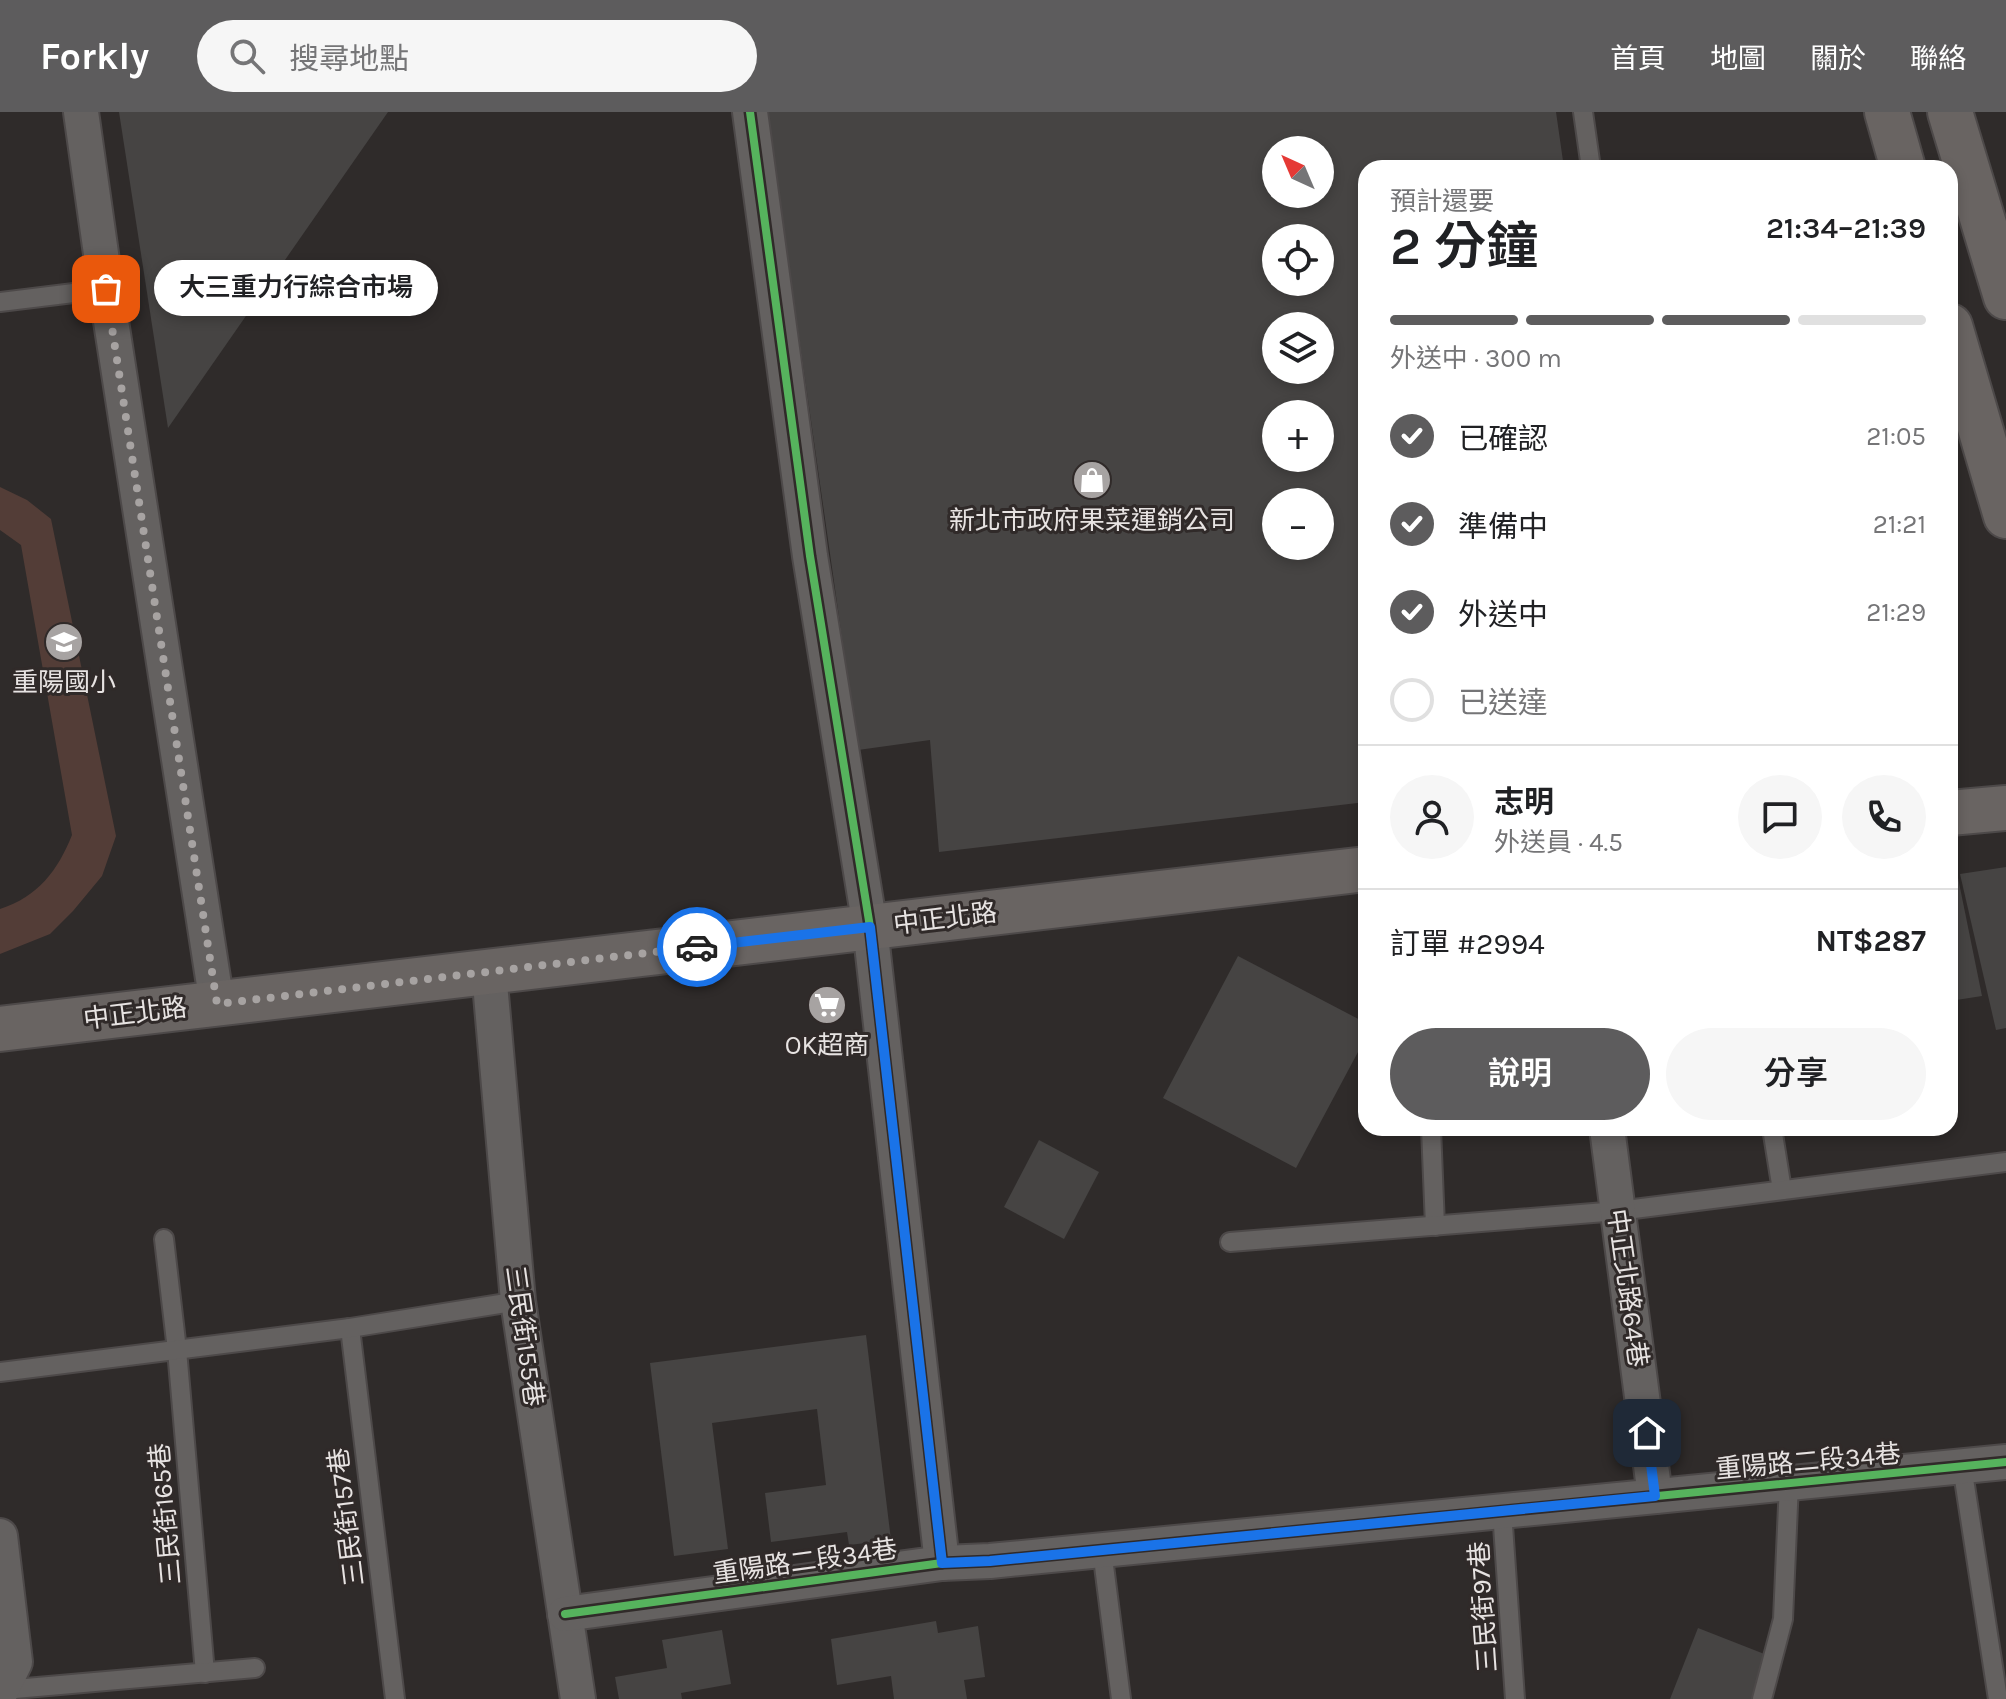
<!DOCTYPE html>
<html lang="zh-TW">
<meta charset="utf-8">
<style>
body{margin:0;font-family:Karla,"Noto Sans TC",sans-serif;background:#f6f6f6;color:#202124;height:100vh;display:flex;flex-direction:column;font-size:30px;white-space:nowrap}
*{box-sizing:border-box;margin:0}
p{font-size:26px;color:#757577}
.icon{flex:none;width:44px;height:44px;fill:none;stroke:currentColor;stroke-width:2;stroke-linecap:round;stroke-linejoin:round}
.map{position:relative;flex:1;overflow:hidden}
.sheet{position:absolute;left:1358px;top:48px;width:600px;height:976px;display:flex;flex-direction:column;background:#fff;border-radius:24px;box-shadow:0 4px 12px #0003}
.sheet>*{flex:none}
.needle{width:52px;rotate:316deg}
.buttons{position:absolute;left:1262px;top:24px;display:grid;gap:16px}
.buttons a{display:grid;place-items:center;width:72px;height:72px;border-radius:50%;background:#fff;box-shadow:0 4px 12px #0003;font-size:40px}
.pin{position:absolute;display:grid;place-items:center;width:68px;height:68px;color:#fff;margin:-34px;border-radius:16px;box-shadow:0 4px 12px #0006}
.courier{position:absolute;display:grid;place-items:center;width:80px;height:80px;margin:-40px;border:6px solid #1a73e8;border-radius:50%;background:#fff;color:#222;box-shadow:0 2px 10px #0007}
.bubble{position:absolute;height:56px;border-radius:28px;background:#fff;box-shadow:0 4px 12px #0003;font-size:26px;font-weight:600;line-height:56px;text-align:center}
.summary em{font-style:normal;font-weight:600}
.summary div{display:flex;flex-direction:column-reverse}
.summary{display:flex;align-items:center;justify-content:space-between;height:136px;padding:0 32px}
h1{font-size:52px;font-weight:600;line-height:60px}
.bar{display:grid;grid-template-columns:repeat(4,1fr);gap:12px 8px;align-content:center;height:96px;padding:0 32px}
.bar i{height:10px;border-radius:6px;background:#e0e0e0}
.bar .active{background:#5d5c5d}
.bar p{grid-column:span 4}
.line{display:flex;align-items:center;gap:20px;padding:0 32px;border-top:2px solid #e0e0e0}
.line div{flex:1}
.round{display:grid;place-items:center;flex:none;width:84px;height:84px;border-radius:42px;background:#f6f6f6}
ol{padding:0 32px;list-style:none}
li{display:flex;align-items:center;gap:24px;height:88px}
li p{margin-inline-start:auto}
li .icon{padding:8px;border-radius:50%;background:#5d5c5d;color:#fff;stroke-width:4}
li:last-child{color:#757577}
li i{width:44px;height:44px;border:4px solid #e0e0e0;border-radius:50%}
.primary-button{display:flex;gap:16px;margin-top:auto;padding:16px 32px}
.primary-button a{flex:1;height:92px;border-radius:48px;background:#5d5c5d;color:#fff;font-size:32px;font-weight:600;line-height:92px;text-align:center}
.primary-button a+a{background:#f6f6f6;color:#202124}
header{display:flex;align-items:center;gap:48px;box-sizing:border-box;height:112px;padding:0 40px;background:#5d5c5d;color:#fff}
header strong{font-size:38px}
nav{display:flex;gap:44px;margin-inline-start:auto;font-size:28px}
.search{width:560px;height:72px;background:#f6f6f6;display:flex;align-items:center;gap:20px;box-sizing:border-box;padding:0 28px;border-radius:44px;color:#757577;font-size:30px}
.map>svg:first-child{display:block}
.green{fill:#533d37}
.building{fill:#464443;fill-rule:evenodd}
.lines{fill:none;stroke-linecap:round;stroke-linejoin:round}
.service-casing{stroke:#4d4949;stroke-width:22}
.minor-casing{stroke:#4d4949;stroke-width:38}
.secondary-casing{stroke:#4d4949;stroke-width:48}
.service{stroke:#646160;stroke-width:18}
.minor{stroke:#646160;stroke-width:34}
.secondary{stroke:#696462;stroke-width:44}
.cycleway-casing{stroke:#302a29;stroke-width:13}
.cycleway{stroke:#56b35d;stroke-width:8}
.done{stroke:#a7a3a2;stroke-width:8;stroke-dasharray:0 14.4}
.route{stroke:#1a73e8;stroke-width:10}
.labels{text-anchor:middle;stroke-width:6;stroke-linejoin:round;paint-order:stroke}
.poi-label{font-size:26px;fill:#e7e3e2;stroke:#302a29}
.street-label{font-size:26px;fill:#e7e3e2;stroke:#302a29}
</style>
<header>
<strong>Forkly</strong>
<div class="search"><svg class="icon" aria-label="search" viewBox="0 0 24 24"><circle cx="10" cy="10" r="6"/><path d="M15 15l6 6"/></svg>搜尋地點</div>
<nav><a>首頁</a><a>地圖</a><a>關於</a><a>聯絡</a></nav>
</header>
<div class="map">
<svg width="2006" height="1587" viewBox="0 0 2006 1587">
<rect width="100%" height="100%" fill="#2f2b2a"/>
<path class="green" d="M0 375 27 388 51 407 116 724 102 764 73 799 50 822 0 842V797C38 785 58 758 72 723L21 433 0 418Z"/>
<g class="building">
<path d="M119 0H388L168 316Z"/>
<path d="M767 0H1556L1564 56H1366V690L939 740 930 628 858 638ZM1276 38H1320V82H1276ZM1276 126H1320V170H1276ZM1276 214H1320V258H1276ZM1276 302H1320V346H1276ZM1276 390H1320V434H1276Z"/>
<path d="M1950 751H1955L1982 884 1950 889Z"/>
<path d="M2006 755V916L1996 918 1960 762Z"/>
<path d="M1238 844 1366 911V925L1296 1056 1163 986Z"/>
<path d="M1039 1028 1099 1060 1064 1127 1004 1095Z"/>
<path d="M866 1223 891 1428 849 1433 847 1420 771 1430 765 1381 826 1373 817 1297 712 1311 728 1437 674 1444 650 1251Z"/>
<path d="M936 1509 938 1521 978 1514 985 1565 964 1568 967 1587H894L891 1564 837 1573 831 1527Z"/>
<path d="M1698 1516 1772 1545 1755 1587H1670Z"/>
<path d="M722 1518 731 1572 681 1581 682 1587H619L615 1565 667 1556 662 1528Z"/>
</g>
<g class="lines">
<defs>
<g id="service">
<path d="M1583 0 1591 56"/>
<path d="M0 190 106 177"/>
<path d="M1431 1016 1435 1114"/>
<path d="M1772 1016 1782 1078"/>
<path d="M164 1127 177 1238 205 1561"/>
<path d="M1230 1130 1618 1099 2006 1050"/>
<path d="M350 1216 395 1587"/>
<path d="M0 1260 350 1216 518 1189"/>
<path d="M1962 1354 1998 1587"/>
<path d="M1502 1399 1515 1587"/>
<path d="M1102 1438 1121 1587"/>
<path d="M3 1578 255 1556"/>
<path d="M1762 1587 1783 1507 1789 1371"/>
</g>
<g id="minor">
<path d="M81 0 106 177 217 892"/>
<path d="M750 0 810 444 870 815 942 1451"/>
<path d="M489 860 518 1189 578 1587"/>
<path d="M1607 1016 1655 1384"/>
<path d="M0 1424 15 1550 0 1581"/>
<path d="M565 1502 942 1451 990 1449 2006 1350"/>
</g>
<g id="secondary">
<path d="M1887 0 1903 56"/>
<path d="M1950 0 2006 185"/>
<path d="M1950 214 2006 404"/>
<path d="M1950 701 2006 696"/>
<path d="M0 917 1366 757"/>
</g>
</defs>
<use href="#service" class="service-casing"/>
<use href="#minor" class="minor-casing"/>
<use href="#secondary" class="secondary-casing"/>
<use href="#service" class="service"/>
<use href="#minor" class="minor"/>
<use href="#secondary" class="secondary"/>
<defs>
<g id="cycleway">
<path d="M750 0 810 444 870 815 942 1451"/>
<path d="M565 1502 942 1451 990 1449 2006 1350"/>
</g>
</defs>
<use href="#cycleway" class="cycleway-casing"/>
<use href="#cycleway" class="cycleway"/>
</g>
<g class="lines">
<path class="done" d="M106 177 217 892 697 835"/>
<path class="route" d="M697 835 870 815 942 1451 990 1449 1655 1384 1647 1321"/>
</g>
<defs>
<symbol id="shop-disc" viewBox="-11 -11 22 22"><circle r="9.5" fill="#a7a3a2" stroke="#302a29"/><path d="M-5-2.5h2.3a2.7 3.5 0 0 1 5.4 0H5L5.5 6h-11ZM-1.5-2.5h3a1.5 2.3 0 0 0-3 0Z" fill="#fff"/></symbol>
<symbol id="school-disc" viewBox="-11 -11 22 22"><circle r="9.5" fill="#a7a3a2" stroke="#302a29"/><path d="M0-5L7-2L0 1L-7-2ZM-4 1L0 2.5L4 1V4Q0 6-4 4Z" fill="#fff"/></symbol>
<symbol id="supermarket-disc" viewBox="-11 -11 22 22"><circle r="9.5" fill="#a7a3a2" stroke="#302a29"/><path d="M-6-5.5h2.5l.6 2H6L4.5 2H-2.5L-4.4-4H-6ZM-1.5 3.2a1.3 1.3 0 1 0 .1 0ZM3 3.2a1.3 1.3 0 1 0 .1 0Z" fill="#fff"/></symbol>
</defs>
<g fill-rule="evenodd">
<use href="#shop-disc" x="1070" y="346" width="44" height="44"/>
<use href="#school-disc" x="42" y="508" width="44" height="44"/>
<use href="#supermarket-disc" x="805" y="871" width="44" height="44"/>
</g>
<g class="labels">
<g class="poi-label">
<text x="1092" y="417">新北市政府果菜運銷公司</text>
<text x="64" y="579">重陽國小</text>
<text x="827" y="942">OK超商</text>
</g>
<g class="street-label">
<text transform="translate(945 806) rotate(-7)" y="9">中正北路</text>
<text transform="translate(135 901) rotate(-7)" y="9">中正北路</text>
<text transform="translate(1628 1176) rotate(82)" y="9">中正北路64巷</text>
<text transform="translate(525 1224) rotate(82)" y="9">三民街155巷</text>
<text transform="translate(1808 1349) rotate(-5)" y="9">重陽路二段34巷</text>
<text transform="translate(165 1402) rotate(-95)" y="9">三民街165巷</text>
<text transform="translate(346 1405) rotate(-97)" y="9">三民街157巷</text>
<text transform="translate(805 1449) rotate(-8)" y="9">重陽路二段34巷</text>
<text transform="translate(1483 1495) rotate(-94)" y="9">三民街97巷</text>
</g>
</g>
</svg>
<div class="buttons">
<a><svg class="needle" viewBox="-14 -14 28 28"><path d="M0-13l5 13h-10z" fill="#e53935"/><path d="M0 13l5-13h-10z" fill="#757577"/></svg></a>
<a><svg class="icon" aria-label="locate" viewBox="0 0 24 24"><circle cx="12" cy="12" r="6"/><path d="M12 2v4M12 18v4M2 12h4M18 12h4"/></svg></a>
<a><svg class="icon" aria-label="layers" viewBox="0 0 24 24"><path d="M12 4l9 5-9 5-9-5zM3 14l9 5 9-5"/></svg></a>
<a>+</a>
<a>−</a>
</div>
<div class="pin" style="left:106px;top:177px;background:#ea580c"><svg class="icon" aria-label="bag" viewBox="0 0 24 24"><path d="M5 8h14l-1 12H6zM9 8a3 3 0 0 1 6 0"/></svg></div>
<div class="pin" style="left:1647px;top:1321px;background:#1f2937"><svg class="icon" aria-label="home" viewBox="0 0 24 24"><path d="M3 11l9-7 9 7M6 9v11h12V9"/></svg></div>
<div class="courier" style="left:697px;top:835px"><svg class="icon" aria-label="car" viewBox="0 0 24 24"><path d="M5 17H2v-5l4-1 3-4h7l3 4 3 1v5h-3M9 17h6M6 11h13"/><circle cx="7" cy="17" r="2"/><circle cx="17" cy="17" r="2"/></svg></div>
<div class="bubble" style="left:154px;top:148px;width:284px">大三重力行綜合市場</div>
<section class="sheet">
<div class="summary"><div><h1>2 分鐘</h1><p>預計還要</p></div><em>21:34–21:39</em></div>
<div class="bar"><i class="active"></i><i class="active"></i><i class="active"></i><i></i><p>外送中 · 300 m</p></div>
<ol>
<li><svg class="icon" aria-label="check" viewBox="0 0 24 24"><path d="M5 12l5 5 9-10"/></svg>已確認<p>21:05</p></li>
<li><svg class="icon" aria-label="check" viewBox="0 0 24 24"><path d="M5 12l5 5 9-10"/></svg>準備中<p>21:21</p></li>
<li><svg class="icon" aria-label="check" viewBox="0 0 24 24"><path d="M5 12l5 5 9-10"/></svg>外送中<p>21:29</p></li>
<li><i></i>已送達</li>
</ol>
<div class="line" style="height:144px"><a class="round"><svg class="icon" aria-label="person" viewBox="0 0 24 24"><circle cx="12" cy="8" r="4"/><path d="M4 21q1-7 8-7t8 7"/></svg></a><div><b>志明</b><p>外送員 · 4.5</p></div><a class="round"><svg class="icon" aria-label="chat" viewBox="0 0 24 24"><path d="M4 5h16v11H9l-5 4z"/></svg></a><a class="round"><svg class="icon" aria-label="phone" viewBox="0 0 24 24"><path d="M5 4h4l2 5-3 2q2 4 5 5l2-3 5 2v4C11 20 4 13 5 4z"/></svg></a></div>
<div class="line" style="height:104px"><div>訂單 #2994</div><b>NT$287</b></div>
<div class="primary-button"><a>說明</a><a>分享</a></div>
</section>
</div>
